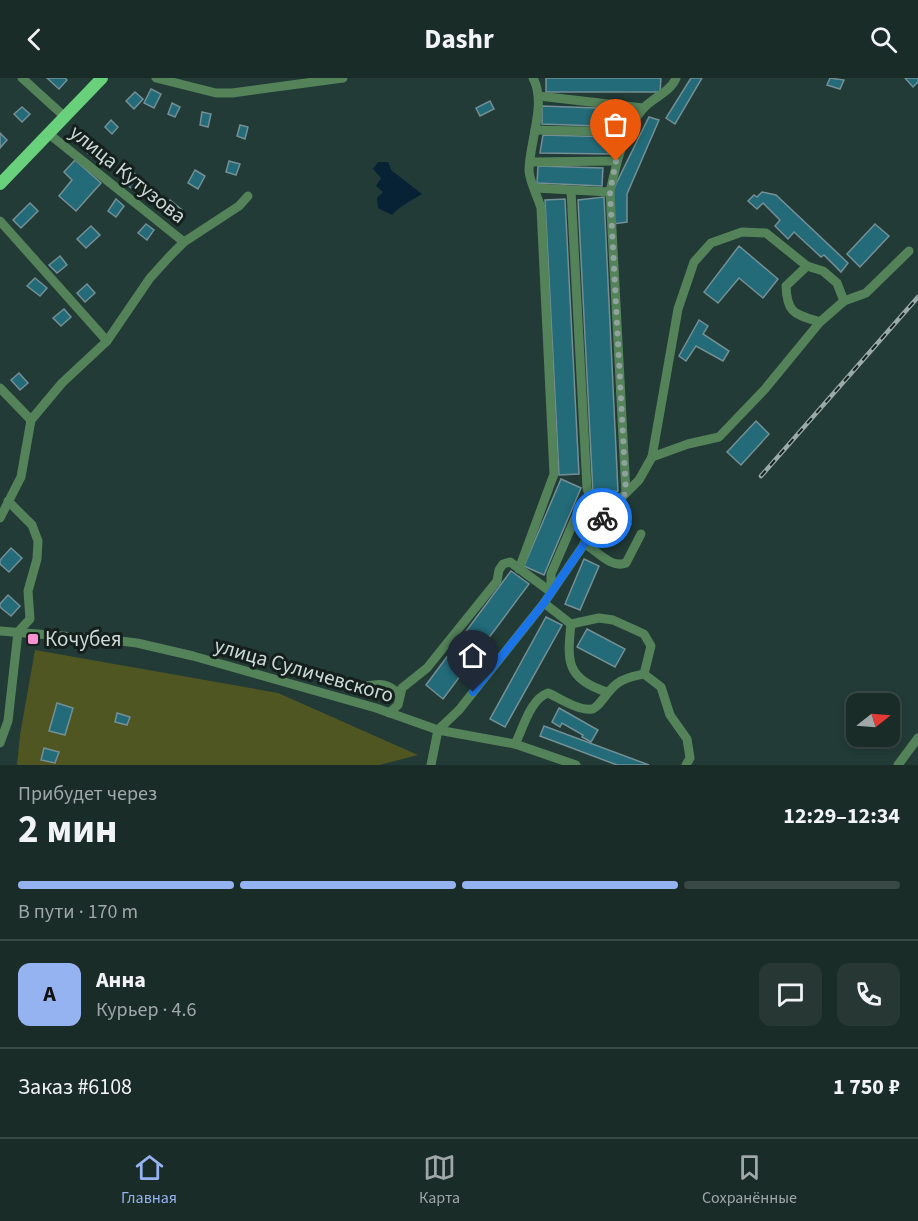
<!DOCTYPE html>
<html lang="ru">
<meta charset="utf-8">
<style>
body{margin:0;font-family:"Source Sans 3",sans-serif;background:#273834;color:#f1f3f6;height:100vh;display:flex;flex-direction:column;font-size:22px;white-space:nowrap}
*{box-sizing:border-box;margin:0}
p{font-size:20px;color:#9fa7a8}
.icon{flex:none;width:33px;height:33px;fill:none;stroke:currentColor;stroke-width:2;stroke-linecap:round;stroke-linejoin:round}
.map{position:relative;height:687px;overflow:hidden}
.sheet{display:flex;flex-direction:column;background:#1a2c28;flex:1}
.sheet>*{flex:none}
.needle{width:39px;rotate:73deg}
.fabs{position:absolute;left:846px;top:615px;display:grid;gap:12px}
.fabs a{display:grid;place-items:center;width:54px;height:54px;border-radius:12px;background:#1a2c28;box-shadow:0 3px 9px #0003,0 0 0 2px #384845;font-size:30px}
.pin{position:absolute;display:grid;place-items:center;width:51px;height:51px;color:#fff;margin:-62px -26px;border-radius:50% 50% 50% 0;rotate:-45deg;box-shadow:0 0 6px #0007}
.pin .icon{rotate:45deg}
.courier{position:absolute;display:grid;place-items:center;width:60px;height:60px;margin:-30px;border:4px solid #1a73e8;border-radius:50%;background:#fff;color:#222;box-shadow:0 2px 8px #0007}
.overview em{font-style:normal;font-weight:700}
.overview div{display:flex;flex-direction:column-reverse}
.overview{display:flex;align-items:center;justify-content:space-between;height:102px;padding:0 18px}
h1{font-size:39px;font-weight:700;line-height:45px}
.bar{display:grid;grid-template-columns:repeat(4,1fr);gap:9px 6px;align-content:center;height:72px;padding:0 18px}
.bar i{height:8px;border-radius:4px;background:#384845}
.bar .on{background:#95b2f1}
.bar p{grid-column:span 4}
.line{display:flex;align-items:center;gap:15px;padding:0 18px;border-top:2px solid #384845}
.line div{flex:1}
.round{display:grid;place-items:center;flex:none;width:63px;height:63px;border-radius:12px;background:#273834}
header{display:flex;justify-content:space-between;align-items:center;height:78px;padding:0 18px;background:#1a2c28;font-size:27px;font-weight:700}
.tabs{display:flex;justify-content:space-around;align-items:center;height:84px;border-top:2px solid #384845;background:#1a2c28;font-size:16px;color:#9fa7a8}
.tabs a{display:grid;justify-items:center;gap:3px}
.tabs .on{color:#95b2f1}
.map>svg:first-child{display:block}
.green{fill:#505622}
.water{fill:#082235}
.building{fill:#236b79;stroke:#748f95;stroke-width:1.5}
.lines{fill:none;stroke-linecap:round;stroke-linejoin:round}
.minor{stroke:#54835a;stroke-width:9}
.major{stroke:#69d07b;stroke-width:12}
.rail-casing{stroke:#99aaa7;stroke-width:4.5}
.rail{stroke:#15201d;stroke-width:2;stroke-dasharray:7;stroke-linecap:butt}
.done{stroke:#90a29e;stroke-width:6;stroke-dasharray:0 10.8}
.route{stroke:#1a73e8;stroke-width:8}
.poi-dot{fill:#f590d1;stroke:#15201d;stroke-width:2}
.labels{text-anchor:middle;stroke-width:6;stroke-linejoin:round;paint-order:stroke}
.street-label{font-size:21px;fill:#cbd9d6;stroke:#15201d}
.poi-label{font-size:21px;fill:#cbd9d6;stroke:#15201d;text-anchor:start}
</style>
<header><svg class="icon" aria-label="back" viewBox="0 0 24 24"><path d="M15 5l-7 7 7 7"/></svg>Dashr<svg class="icon" aria-label="search" viewBox="0 0 24 24"><circle cx="10" cy="10" r="6"/><path d="M15 15l6 6"/></svg></header>
<div class="map">
<svg width="918" height="687" viewBox="0 0 918 687">
<rect width="100%" height="100%" fill="#223b36"/>
<path class="green" d="M35 572 278 615 418 677 379 687H17L20 657Z"/>
<path class="water" d="M378 84H388L391 92 422 116C411 123 401 127 392 137L378 130 377 120 383 114 376 108 381 100 373 91Z"/>
<g class="building">
<path d="M47 0H65L67 2 59 11Z"/>
<path d="M546 0H661L660 14H546Z"/>
<path d="M691 0H702L675 46 666 40Z"/>
<path d="M830 0 844 2 840 11 827 7Z"/>
<path d="M905 0H918V4L913 9Z"/>
<path d="M151 11 161 16 154 30 144 25Z"/>
<path d="M135 14 143 21 134 31 126 23Z"/>
<path d="M490 23 494 31 480 38 476 30Z"/>
<path d="M172 25 180 29 175 39 168 36Z"/>
<path d="M542 28 626 31V49L542 46Z"/>
<path d="M22 29 30 36 22 44 14 36Z"/>
<path d="M202 34 211 36 208 49 200 47Z"/>
<path d="M649 39 659 42 627 116V144L613 146V112Z"/>
<path d="M111 42 118 49 112 56 105 49Z"/>
<path d="M240 47 248 49 245 61 237 58Z"/>
<path d="M0 55 7 62 0 70Z"/>
<path d="M543 57 614 59 612 76 540 75Z"/>
<path d="M91 63 99 71 92 79 84 71Z"/>
<path d="M75 82 101 105 76 133 59 118 72 102 64 94Z"/>
<path d="M229 83 240 86 236 97 226 94Z"/>
<path d="M538 88 603 90 602 108 537 105Z"/>
<path d="M195 92 205 98 198 111 188 105Z"/>
<path d="M134 95 142 101 134 112 126 106Z"/>
<path d="M762 114 776 117 848 185 841 194 824 177 821 179 794 154 788 161 775 148 780 142 763 125 757 131 748 123 754 117 757 119Z"/>
<path d="M604 119 618 413 593 416 578 122Z"/>
<path d="M116 121 124 128 116 139 108 133Z"/>
<path d="M565 121 579 396 559 397 545 122Z"/>
<path d="M170 122 182 132 175 142 163 133Z"/>
<path d="M30 125 38 133 21 150 13 142Z"/>
<path d="M146 146 154 152 147 162 138 155Z"/>
<path d="M875 146 889 158 860 189 847 176Z"/>
<path d="M91 148 100 157 86 170 77 161Z"/>
<path d="M739 168 778 201 763 220 739 200 718 225 704 214Z"/>
<path d="M60 178 67 187 57 195 49 187Z"/>
<path d="M35 200 47 210 40 218 27 208Z"/>
<path d="M87 206 95 215 85 224 77 215Z"/>
<path d="M64 231 71 239 61 248 53 240Z"/>
<path d="M699 242 708 248 703 256 729 273 723 283 696 268 686 283 679 278Z"/>
<path d="M19 295 28 305 20 312 11 302Z"/>
<path d="M756 343 769 356 741 387 727 374Z"/>
<path d="M561 401 581 410 544 497 524 488Z"/>
<path d="M619 439 631 446 626 455 614 447Z"/>
<path d="M11 470 22 480 9 494 0 486V482Z"/>
<path d="M584 481 599 488 580 532 565 526Z"/>
<path d="M511 493 529 506 443 621 426 607Z"/>
<path d="M8 517 20 528 11 538 0 529V526Z"/>
<path d="M546 539 562 547 505 649 490 641Z"/>
<path d="M587 551 625 571 615 589 577 569Z"/>
<path d="M57 625 73 630 65 657 49 653Z"/>
<path d="M559 630 598 652 591 664 582 659 583 657 562 645 560 649 552 644Z"/>
<path d="M117 635 130 639 127 647 115 644Z"/>
<path d="M544 648 649 687H617L540 658Z"/>
<path d="M44 670 59 674 55 685 41 682Z"/>
</g>
<g class="lines">
<g class="minor">
<path d="M22 0 65 39"/>
<path d="M156 0 216 15H232L343 0"/>
<path d="M539 18 643 30"/>
<path d="M535 52 629 54"/>
<path d="M49 56 184 164"/>
<path d="M530 84 616 83"/>
<path d="M535 110 610 114"/>
<path d="M571 113 587 410 591 424 604 437"/>
<path d="M0 143 107 263"/>
<path d="M807 188 786 208C787 236 795 236 820 244"/>
<path d="M0 310 31 342"/>
<path d="M652 379 678 231 694 184 711 165 742 154 766 155 807 188 823 193 837 205 844 223"/>
<path d="M626 415 610 114C616 86 623 55 642 32 651 20 670 15 676 0"/>
<path d="M8 423 32 447 38 463 37 481 28 513 30 541 18 554"/>
<path d="M0 440 21 399 31 342 62 305 107 263 150 200 170 178 184 164 239 128 248 118"/>
<path d="M584 465C596 472 611 491 626 485L641 456"/>
<path d="M519 491 554 396 541 130C538 119 530 105 529 93 529 65 547 25 533 0"/>
<path d="M551 514V496L580 429 591 424"/>
<path d="M544 525 571 546"/>
<path d="M0 553 112 562 137 565 193 578 376 630 438 652 515 666 576 687"/>
<path d="M367 608C382 605 388 606 399 616"/>
<path d="M607 614C566 601 567 583 571 546L599 540 613 542 644 556 651 568 644 596"/>
<path d="M389 635 398 627 402 610 427 590 497 503 499 492 503 486 510 484 551 514"/>
<path d="M0 665 8 643 18 554"/>
<path d="M515 666C523 651 530 621 548 615 560 620 578 633 592 631 599 630 609 610 618 605 626 599 635 598 644 596L661 609 670 637 687 661 690 680 686 687"/>
<path d="M431 687 438 652 459 632 544 525 604 437 639 402 652 379 688 366 719 359 765 311 820 244 844 223 866 215 909 173"/>
<path d="M898 687 918 660"/>
</g>
<path class="major" d="M0 106 102 0"/>
<defs>
<path id="rail" d="M761 398 918 219"/>
</defs>
<use href="#rail" class="rail-casing"/>
<use href="#rail" class="rail"/>
</g>
<g class="lines">
<path class="done" d="M602 440 626 415 610 114 616 83"/>
<path class="route" d="M473 614 544 525 602 440"/>
</g>
<rect class="poi-dot" x="27" y="555" width="12" height="12" rx="3"/>
<g class="labels">
<g class="street-label">
<text transform="translate(128 96) rotate(39)" y="7">улица Кутузова</text>
<text transform="translate(304 592) rotate(16)" y="7">улица Суличевского</text>
</g>
<g class="poi-label">
<text x="45" y="568">Кочубея</text>
</g>
</g>
</svg>
<div class="fabs">
<a><svg class="needle" viewBox="-14 -14 28 28"><path d="M0-13l5 13h-10z" fill="#e53935"/><path d="M0 13l5-13h-10z" fill="#9fa7a8"/></svg></a>
</div>
<div class="pin" style="left:616px;top:83px;background:#ea580c"><svg class="icon" aria-label="bag" viewBox="0 0 24 24"><path d="M5 8h14l-1 12H6zM9 8a3 3 0 0 1 6 0"/></svg></div>
<div class="pin" style="left:473px;top:614px;background:#1f2937"><svg class="icon" aria-label="home" viewBox="0 0 24 24"><path d="M3 11l9-7 9 7M6 9v11h12V9"/></svg></div>
<div class="courier" style="left:602px;top:440px"><svg class="icon" aria-label="bike" viewBox="0 0 24 24"><circle cx="6" cy="16" r="4"/><circle cx="18" cy="16" r="4"/><path d="M6 16l4-8h5l3 8M10 8l3 8H6M13 5h3"/></svg></div>
</div>
<section class="sheet">
<div class="overview"><div><h1>2 мин</h1><p>Прибудет через</p></div><em>12:29–12:34</em></div>
<div class="bar"><i class="on"></i><i class="on"></i><i class="on"></i><i></i><p>В пути · 170 m</p></div>
<div class="line" style="height:108px"><b class="round" style="background:#95b2f1;color:#111">А</b><div><b>Анна</b><p>Курьер · 4.6</p></div><a class="round"><svg class="icon" aria-label="chat" viewBox="0 0 24 24"><path d="M4 5h16v11H9l-5 4z"/></svg></a><a class="round"><svg class="icon" aria-label="phone" viewBox="0 0 24 24"><path d="M5 4h4l2 5-3 2q2 4 5 5l2-3 5 2v4C11 20 4 13 5 4z"/></svg></a></div>
<div class="line" style="height:78px"><div>Заказ #6108</div><b>1 750 ₽</b></div>
</section>
<nav class="tabs">
<a class="on"><svg class="icon" aria-label="home" viewBox="0 0 24 24"><path d="M3 11l9-7 9 7M6 9v11h12V9"/></svg>Главная</a>
<a><svg class="icon" aria-label="map" viewBox="0 0 24 24"><path d="M3 6l6-2 6 2 6-2v14l-6 2-6-2-6 2zM9 4v14M15 6v14"/></svg>Карта</a>
<a><svg class="icon" aria-label="saved" viewBox="0 0 24 24"><path d="M7 4h10v16l-5-4-5 4z"/></svg>Сохранённые</a>
</nav>
